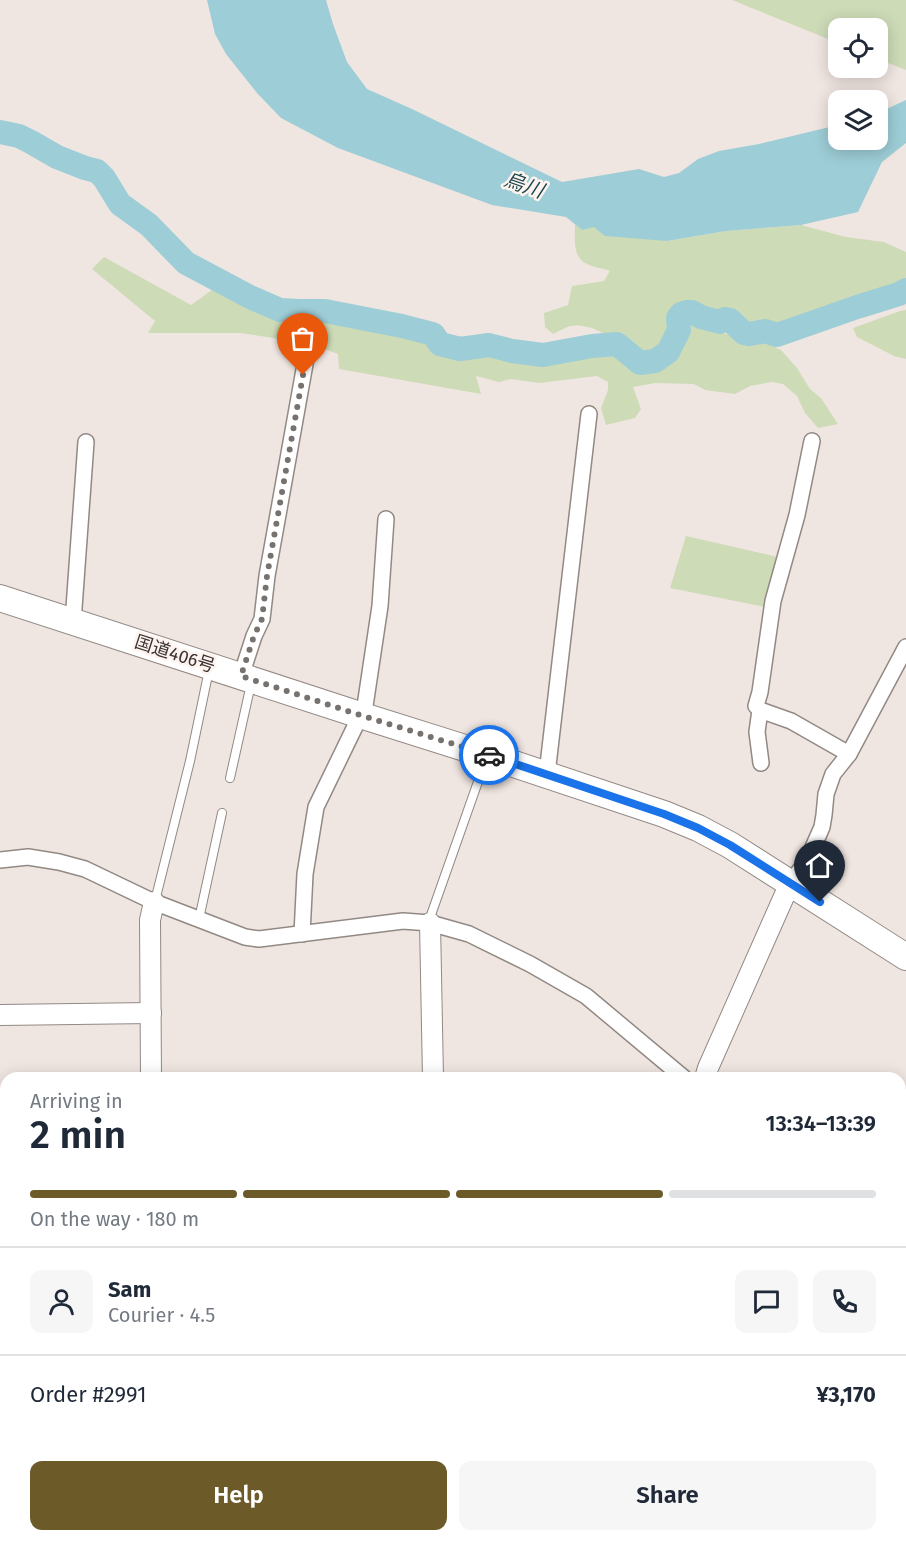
<!DOCTYPE html>
<meta charset="utf-8">
<style>
body{margin:0;font-family:"Fira Sans","Noto Sans JP",sans-serif;background:#f6f6f7;color:#1f2937;height:100vh;display:flex;flex-direction:column;font-size:22px;white-space:nowrap}
*{box-sizing:border-box;margin:0}
p{font-size:20px;color:#747a83}
.icon{flex:none;width:33px;height:33px;fill:none;stroke:currentColor;stroke-width:2;stroke-linecap:round;stroke-linejoin:round}
.map{position:relative;flex:1;overflow:hidden}
.side{position:absolute;left:0px;top:1072px;width:906px;height:470px;display:flex;flex-direction:column;background:#fff;border-radius:18px 18px 0 0;box-shadow:0 3px 15px #0003}
.side>*{flex:none}
.tools{position:absolute;left:828px;top:18px;display:grid;gap:12px}
.tools a{display:grid;place-items:center;width:60px;height:60px;border-radius:12px;background:#fff;box-shadow:0 3px 15px #0003;font-size:30px}
.pin{position:absolute;display:grid;place-items:center;width:51px;height:51px;color:#fff;margin:-62px -26px;border-radius:50% 50% 50% 0;rotate:-45deg;box-shadow:0 0 6px #0007}
.pin .icon{rotate:45deg}
.courier{position:absolute;display:grid;place-items:center;width:60px;height:60px;margin:-30px;border:4px solid #1a73e8;border-radius:50%;background:#fff;color:#222;box-shadow:0 2px 8px #0007}
.headline em{font-style:normal;font-weight:600}
.headline div{display:flex;flex-direction:column-reverse}
.headline{display:flex;align-items:center;justify-content:space-between;height:102px;padding:0 30px}
h1{font-size:39px;font-weight:600;line-height:45px}
.bar{display:grid;grid-template-columns:repeat(4,1fr);gap:9px 6px;align-content:center;height:72px;padding:0 30px}
.bar i{height:8px;border-radius:4px;background:#e0e1e3}
.bar .active{background:#6c5b29}
.bar p{grid-column:span 4}
.line{display:flex;align-items:center;gap:15px;padding:0 30px;border-top:2px solid #e0e1e3}
.line div{flex:1}
.round{display:grid;place-items:center;flex:none;width:63px;height:63px;border-radius:12px;background:#f6f6f7}
.cta{display:flex;gap:12px;margin-top:auto;padding:12px 30px}
.cta a{flex:1;height:69px;border-radius:12px;background:#6c5b29;color:#fff;font-size:24px;font-weight:600;line-height:69px;text-align:center}
.cta a+a{background:#f6f6f7;color:#1f2937}
.map>svg:first-child{display:block}
.green{fill:#cedbb7}
.water{fill:#9dcdd6}
.lines{fill:none;stroke-linecap:round;stroke-linejoin:round}
.river{stroke:#9dcdd6;stroke-width:24}
.lane-casing{stroke:#928984;stroke-width:10}
.street-casing{stroke:#928984;stroke-width:18}
.secondary-casing{stroke:#928984;stroke-width:22}
.highway-casing{stroke:#928984;stroke-width:28}
.lane{stroke:#fff;stroke-width:8}
.street{stroke:#fff;stroke-width:15}
.secondary{stroke:#fff;stroke-width:20}
.highway{stroke:#fff;stroke-width:26}
.rail-casing{stroke:#756f6c;stroke-width:6}
.rail{stroke:#fef3ee;stroke-width:4;stroke-dasharray:11;stroke-linecap:butt}
.done{stroke:#78726f;stroke-width:6;stroke-dasharray:0 10.8}
.route{stroke:#1a73e8;stroke-width:8}
.labels{text-anchor:middle;stroke-width:5;stroke-linejoin:round;paint-order:stroke}
.street-label{font-size:18px;fill:#383432;stroke:#fef3ee}
.water-label{font-size:20px;font-style:italic;fill:#1b474e;stroke:#fef3ee}
</style>
<div class="map">
<svg width="906" height="1541" viewBox="0 0 906 1541">
<rect width="100%" height="100%" fill="#f0e6e1"/>
<g class="green">
<path d="M732 0H906V70L878 59V28H838V43Z"/>
<path d="M575 224 582 230 594 226 667 241 726 231 801 225 846 237 884 242 906 252V286L897 291 856 304 778 330 756 329 750 332 746 330 731 318 724 317 720 319 702 315 687 309 679 312 676 317C678 329 671 348 661 354H670L682 331 681 320 682 316 688 314 693 315 723 333 771 345 781 350 797 368 810 389 821 398 838 424 818 428 805 413 797 396 783 384 772 382 750 386 735 394 705 390 694 384 655 383 633 387 641 409 635 418 606 425 601 408 608 390V382L597 376 539 383 511 379 499 382 476 376 481 394 339 369 338 354 311 344 241 333H148L155 321 92 269 104 257 191 305 223 282 250 297 280 310 300 311H325L402 326 433 334 440 344 460 349 489 345 512 351 543 355 592 346 616 344C609 333 585 323 571 326 565 327 558 332 553 334L545 327 544 313 568 305 572 286 604 281 610 271C603 268 594 268 587 264 572 258 575 237 575 224Z"/>
<path d="M906 310V359L894 356 857 337 853 328 900 311Z"/>
<path d="M686 536 778 557 765 607 670 588Z"/>
</g>
<path class="water" d="M207 0H326L333 24 347 62 367 89 412 109 562 182 639 169 664 177 679 173 698 159 719 151 759 144 838 125V140H878V113L906 100V143L882 162 858 212 801 225 726 231 667 241 605 236 594 227 582 230 566 217 492 205 338 148 281 118 257 93 226 54 215 34Z"/>
<g class="lines">
<g class="river">
<path d="M0 132 19 136 31 142 57 157 85 168 97 171 104 178 120 204 149 225 186 263 250 297 280 310 300 311H325L402 326 433 334 440 344 460 349 489 345 512 351 543 355 592 346 617 344 640 363 655 361 668 352 679 330 678 318 681 314 687 312H692L701 317 720 322 725 319 730 320 744 333 749 334 765 331 777 335 857 307 899 294 906 290"/>
<path d="M0 1177 6 1176"/>
</g>
<defs>
<g id="lane">
<path d="M230 778 251 684"/>
<path d="M155 901 190 761 209 670"/>
<path d="M199 919 222 813"/>
<path d="M430 921 431 915 486 759"/>
<path d="M900 1239 906 1222"/>
</g>
<g id="street">
<path d="M73 622 86 442"/>
<path d="M241 676 254 636 262 619 267 576 307 353"/>
<path d="M760 710 791 721 849 754"/>
<path d="M761 763 757 732 760 710 756 706 760 692 773 601 797 515 812 441"/>
<path d="M547 774 589 414"/>
<path d="M0 860 28 857 59 862 85 869 154 902 245 937 259 939 403 921 430 923 469 934 530 964 586 996 684 1078"/>
<path d="M790 883 807 861 822 827 824 815 826 794 833 774 849 754 906 647"/>
<path d="M302 934 305 874 316 807 365 706 380 606 386 519"/>
<path d="M900 1267 906 1268"/>
<path d="M900 1333 906 1341"/>
<path d="M900 1436 906 1444"/>
<path d="M758 1541V1536"/>
</g>
<g id="secondary">
<path d="M430 923 433 1078"/>
<path d="M0 1015 151 1013"/>
<path d="M151 1078 150 920 154 902"/>
<path d="M705 1078 708 1068 790 883"/>
<path d="M0 1162H6"/>
<path d="M0 1343H6"/>
</g>
<path id="highway" d="M0 598 360 715 487 755 664 814 698 828 730 845 906 957"/>
</defs>
<use href="#lane" class="lane-casing"/>
<use href="#street" class="street-casing"/>
<use href="#secondary" class="secondary-casing"/>
<use href="#highway" class="highway-casing"/>
<use href="#lane" class="lane"/>
<use href="#street" class="street"/>
<use href="#secondary" class="secondary"/>
<use href="#highway" class="highway"/>
<defs>
<g id="rail">
<path d="M900 1525 906 1524"/>
<path d="M0 1539 122 1536"/>
<path d="M233 1541 471 1536"/>
</g>
</defs>
<use href="#rail" class="rail-casing"/>
<use href="#rail" class="rail"/>
</g>
<g class="lines">
<path class="done" d="M303 375 267 576 262 619 254 636 241 676 360 715 489 755"/>
<path class="route" d="M489 755 664 814 698 828 730 845 820 902"/>
</g>
<g class="labels">
<g class="street-label">
<text transform="translate(175 654) rotate(18)" y="6">国道406号</text>
</g>
<g class="water-label">
<text transform="translate(524 185) rotate(19)" y="7">烏川</text>
</g>
</g>
</svg>
<div class="tools">
<a><svg class="icon" aria-label="locate" viewBox="0 0 24 24"><circle cx="12" cy="12" r="6"/><path d="M12 2v4M12 18v4M2 12h4M18 12h4"/></svg></a>
<a><svg class="icon" aria-label="layers" viewBox="0 0 24 24"><path d="M12 4l9 5-9 5-9-5zM3 14l9 5 9-5"/></svg></a>
</div>
<div class="pin" style="left:303px;top:375px;background:#ea580c"><svg class="icon" aria-label="bag" viewBox="0 0 24 24"><path d="M5 8h14l-1 12H6zM9 8a3 3 0 0 1 6 0"/></svg></div>
<div class="pin" style="left:820px;top:902px;background:#1f2937"><svg class="icon" aria-label="home" viewBox="0 0 24 24"><path d="M3 11l9-7 9 7M6 9v11h12V9"/></svg></div>
<div class="courier" style="left:489px;top:755px"><svg class="icon" aria-label="car" viewBox="0 0 24 24"><path d="M5 17H2v-5l4-1 3-4h7l3 4 3 1v5h-3M9 17h6M6 11h13"/><circle cx="7" cy="17" r="2"/><circle cx="17" cy="17" r="2"/></svg></div>
<section class="side">
<div class="headline"><div><h1>2 min</h1><p>Arriving in</p></div><em>13:34–13:39</em></div>
<div class="bar"><i class="active"></i><i class="active"></i><i class="active"></i><i></i><p>On the way · 180 m</p></div>
<div class="line" style="height:108px"><a class="round"><svg class="icon" aria-label="person" viewBox="0 0 24 24"><circle cx="12" cy="8" r="4"/><path d="M4 21q1-7 8-7t8 7"/></svg></a><div><b>Sam</b><p>Courier · 4.5</p></div><a class="round"><svg class="icon" aria-label="chat" viewBox="0 0 24 24"><path d="M4 5h16v11H9l-5 4z"/></svg></a><a class="round"><svg class="icon" aria-label="phone" viewBox="0 0 24 24"><path d="M5 4h4l2 5-3 2q2 4 5 5l2-3 5 2v4C11 20 4 13 5 4z"/></svg></a></div>
<div class="line" style="height:78px"><div>Order #2991</div><b>¥3,170</b></div>
<div class="cta"><a>Help</a><a>Share</a></div>
</section>
</div>
